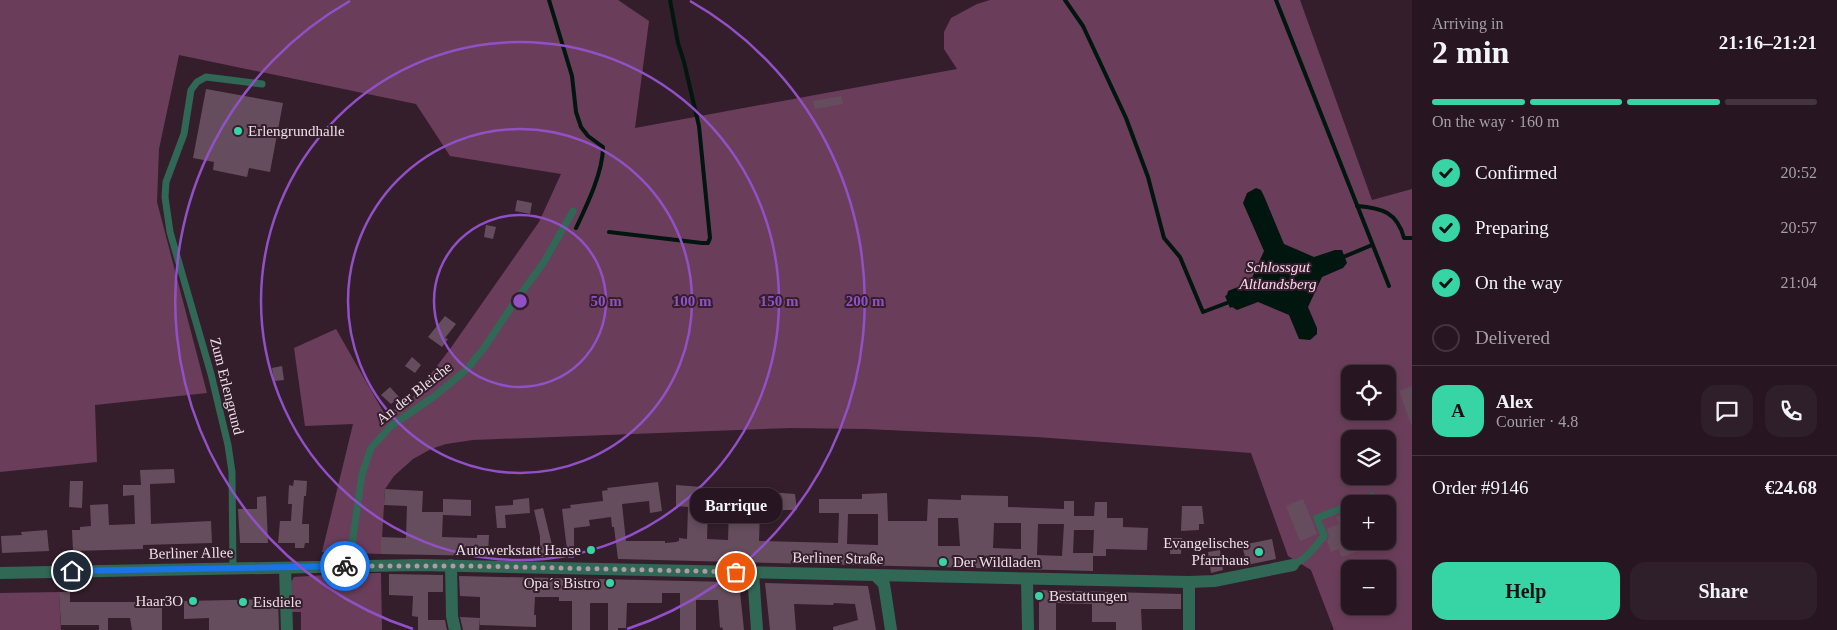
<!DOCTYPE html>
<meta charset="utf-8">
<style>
body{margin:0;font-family:"Times New Roman",serif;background:#2f1f2a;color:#f1f3f6;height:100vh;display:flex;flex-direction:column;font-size:19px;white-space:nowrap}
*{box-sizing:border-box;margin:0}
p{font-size:16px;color:#a49fa5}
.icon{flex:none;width:28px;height:28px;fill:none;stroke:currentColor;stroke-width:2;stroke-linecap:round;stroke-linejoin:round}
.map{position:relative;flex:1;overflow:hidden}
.sheet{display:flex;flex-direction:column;background:#271621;width:425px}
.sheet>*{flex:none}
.controls{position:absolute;left:1341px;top:365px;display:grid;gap:10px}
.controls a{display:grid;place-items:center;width:55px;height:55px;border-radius:10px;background:#271621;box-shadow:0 2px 8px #0003,0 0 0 1px #43353f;font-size:25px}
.pin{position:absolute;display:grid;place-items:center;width:42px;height:42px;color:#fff;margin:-21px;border:2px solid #fff;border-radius:50%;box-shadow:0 1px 5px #0007}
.courier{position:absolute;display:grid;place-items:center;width:50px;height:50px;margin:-25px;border:4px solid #1a73e8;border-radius:50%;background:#fff;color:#222;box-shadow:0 1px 6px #0007}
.bubble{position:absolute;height:35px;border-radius:15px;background:#271621;box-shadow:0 2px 8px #0003,0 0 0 1px #43353f;font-size:16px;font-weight:600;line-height:35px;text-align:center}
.overview em{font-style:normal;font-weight:600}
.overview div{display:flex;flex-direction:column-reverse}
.overview{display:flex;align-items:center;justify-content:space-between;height:85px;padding:0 20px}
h1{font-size:32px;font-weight:600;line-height:38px}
.bar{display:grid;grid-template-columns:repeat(4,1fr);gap:8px 5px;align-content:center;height:60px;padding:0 20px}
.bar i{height:6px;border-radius:4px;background:#43353f}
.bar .current{background:#37d4a6}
.bar p{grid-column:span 4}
.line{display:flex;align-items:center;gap:12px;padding:0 20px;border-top:1px solid #43353f}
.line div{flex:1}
.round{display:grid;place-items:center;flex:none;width:52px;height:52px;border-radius:15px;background:#2f1f2a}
ol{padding:0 20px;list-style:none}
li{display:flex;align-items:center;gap:15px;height:55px}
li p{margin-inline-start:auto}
li .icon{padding:5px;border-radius:50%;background:#37d4a6;color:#111;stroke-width:4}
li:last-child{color:#a49fa5}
li i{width:28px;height:28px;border:2px solid #43353f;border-radius:50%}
.primary-button{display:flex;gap:10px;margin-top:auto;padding:10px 20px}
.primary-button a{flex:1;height:58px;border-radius:15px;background:#37d4a6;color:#111;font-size:20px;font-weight:600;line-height:58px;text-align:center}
.primary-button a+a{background:#2f1f2a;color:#f1f3f6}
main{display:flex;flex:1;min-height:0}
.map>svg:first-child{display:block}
.green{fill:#6a3e5a;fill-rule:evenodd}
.water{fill:#01160e}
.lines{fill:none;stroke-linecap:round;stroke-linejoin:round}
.stream{stroke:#01160e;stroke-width:4}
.building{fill:#664d5d;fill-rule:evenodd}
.service{stroke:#316755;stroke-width:7}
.minor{stroke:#316755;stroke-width:12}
.tertiary{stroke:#316755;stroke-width:12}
.done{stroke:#ad9ba6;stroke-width:5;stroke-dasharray:0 9}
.route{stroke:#1a73e8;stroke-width:6}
.ring{fill:none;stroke:#9250c7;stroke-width:2.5}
.poi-dot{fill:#37d4a6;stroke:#341e2c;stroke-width:2}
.labels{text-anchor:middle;stroke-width:4;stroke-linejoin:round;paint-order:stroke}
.poi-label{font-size:15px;fill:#eedfe7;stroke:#341e2c;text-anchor:start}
.park-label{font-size:15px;font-style:italic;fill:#f9d7ec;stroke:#341e2c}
.street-label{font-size:15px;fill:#eedfe7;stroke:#341e2c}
.centre{fill:#9250c7;stroke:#341e2c;stroke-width:2.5}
.ring-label{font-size:15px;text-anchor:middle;font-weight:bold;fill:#9250c7;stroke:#341e2c;stroke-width:4;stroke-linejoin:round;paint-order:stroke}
</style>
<main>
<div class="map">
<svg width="1412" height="630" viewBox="0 0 1412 630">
<rect width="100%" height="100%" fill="#341e2c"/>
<g class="green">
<path d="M0 0H618L649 21 635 128 957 69 944 49V32L951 18 977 4 990 0H1300L1372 200 1412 189V630H1334L1311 570 1288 556 1251 453 1037 437 866 429 791 428 473 440 446 444 431 449 413 459 394 476 385 489 381 554 322 552 353 424 305 426 294 348 336 329 384 413 407 405 450 349 539 222 561 174 450 156 416 104 179 55 159 149 157 202 207 393 95 405 97 462 0 472ZM1350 374H1388V411H1350ZM1350 439H1388V476H1350ZM1350 504H1388V541H1350ZM1350 569H1388V606H1350Z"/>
<path d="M357 573H381L382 630H301V612H291V582L294 577Z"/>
<path d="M59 592 61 630H0V593Z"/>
</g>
<path class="water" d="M1256 188 1261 190 1264 196 1284 244 1314 257 1335 250H1342L1347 263 1343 268 1322 277 1308 307 1317 328V334L1310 340 1299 339 1289 315 1258 302 1237 310 1232 307 1230 308 1225 296 1227 295 1228 291 1250 282 1264 251 1243 203 1247 193Z"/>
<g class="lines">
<g class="stream">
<path d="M549 0 572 76 576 112 581 127 588 136 603 147C603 172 587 205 576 228"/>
<path d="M1065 0 1083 26 1126 118 1148 177 1164 238 1180 257 1203 312 1232 301"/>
<path d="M1276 0 1389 286"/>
<path d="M1357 206C1382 208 1397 212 1404 238H1412"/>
<path d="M609 232 702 243H708L710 238 699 126 684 62 678 43 670 0"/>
<path d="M1341 258 1372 245"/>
</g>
</g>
<g class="building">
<path d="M206 89 283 103 270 172 249 168 247 177 213 170 214 162 193 158Z"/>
<path d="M841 96 843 104 815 109 813 101Z"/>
<path d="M517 200 532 203 530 214 515 211Z"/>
<path d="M486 225 496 227 493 239 484 237Z"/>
<path d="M445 316 456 324 445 338 448 339 442 347 428 337Z"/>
<path d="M412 357 421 365 415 373 405 366Z"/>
<path d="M282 366 284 380 274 381 272 368Z"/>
<path d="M1412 386V424H1411L1399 391Z"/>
<path d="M390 387 399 397 391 404 381 395Z"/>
<path d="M174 469 175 483 150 484 151 524 211 521 212 543 143 545V549L73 551 72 530H80V527L91 526 90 505 108 504 109 525 135 524 134 495 123 496V485H141L140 470Z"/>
<path d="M294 480 307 481 306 496H304L302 524H309V543H305L304 548H295V543H278L280 521H291L292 504H288L289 485 293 486Z"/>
<path d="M70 481H83L82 508 69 507Z"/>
<path d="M658 482 662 511 650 513 649 501 622 504 626 541H665V543L676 542 679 541V538L687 539 688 507 676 506V485L795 494 797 510H760L759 541 838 543 839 513H819V499H862V494L887 493 888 521H927L928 499 961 500V495L1008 496V507L1064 509V501H1074V516H1094L1095 502H1107V518H1123V527L1148 528 1147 550 1106 549V556H1093V571L618 559 614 527H612L611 517 589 520 590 526 574 528V558H568L562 509 571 508 570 505 603 501 602 491 608 490 607 488ZM708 507 729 509 728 540 707 539ZM848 514H878V545L847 544ZM938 518H958L960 546H938ZM994 523H1021V549L993 548ZM1038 524H1064L1062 556 1037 555ZM1074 530H1094L1093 553H1073Z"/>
<path d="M385 489 423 491 422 512H443L442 537 477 538V535H489L488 556 381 554V537L406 538 407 506 384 505Z"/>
<path d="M266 496 268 543H240L238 509H257V497Z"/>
<path d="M529 498 530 513 505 515 506 528H497L495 506 513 505V500Z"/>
<path d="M443 499 471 500V516L443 515Z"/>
<path d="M1303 499 1317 534 1300 541 1286 506Z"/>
<path d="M1182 506H1202L1204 524H1199V530L1181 531Z"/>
<path d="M543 508 555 557H540V536L534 510Z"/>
<path d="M1350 511V541L1382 542 1342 557 1338 549 1331 552 1327 541 1329 536 1327 529 1339 524 1336 517Z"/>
<path d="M47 530 49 551 2 553 1 536 22 535 21 532Z"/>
<path d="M1171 538H1182L1181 554H1170Z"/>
<path d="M1272 539 1276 559 1247 565 1242 545Z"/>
<path d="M1220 550 1223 570 1211 573 1208 552Z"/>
<path d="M389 574 443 575V592H428V620H445L447 630H418V617L412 616 413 596 389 595Z"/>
<path d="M459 576 731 582 740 592 744 630H723L722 627 720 628 718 600H696V630H680V593H662V603H627L626 628H618V630H608V603H590V630H572V601H559V597H535L534 615H536V627L480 625V597L460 596Z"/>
<path d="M765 583 868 586 876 630H833V627L858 620 855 604 834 603 833 605 794 604 796 630H770Z"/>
<path d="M1039 590 1181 594V609H1141L1142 630H1116V622H1092V604L1056 603V630H1039Z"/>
<path d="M59 592H70V602H162V630H132L130 618H108V630H99V625H61Z"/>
<path d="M278 599 279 630H209V618L184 619V601Z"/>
<path d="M460 617 480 618 479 630H463Z"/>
</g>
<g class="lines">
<g class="service">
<path d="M1353 504 1372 496"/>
<path d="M1293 565C1306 559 1315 547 1324 536L1317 518 1350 505"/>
<path d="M349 566 362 474 371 448 391 426 436 395 466 370 484 348 514 303 544 262 573 211"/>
<path d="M233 568 232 472 228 445 211 374 170 232 165 197 166 182 184 134 191 90 197 82 206 77 262 84"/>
</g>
<g class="minor">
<path d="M451 565 452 616 455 630"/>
<path d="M285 568 287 630"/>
<path d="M875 575 1189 582 1214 581 1293 565"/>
<path d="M1027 580 1028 630"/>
<path d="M1189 582V630"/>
</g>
<g class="tertiary">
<path d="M0 573 419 565 875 575 884 584 891 630"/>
<path d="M753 573 757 630"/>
</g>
</g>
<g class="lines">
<path class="done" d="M345 566H471L736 572"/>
<path class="route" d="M72 571 345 566"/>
</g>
<g class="ring">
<circle cx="520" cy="301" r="86"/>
<circle cx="520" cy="301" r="172"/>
<circle cx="520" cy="301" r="259"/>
<path d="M413 629A345 345 0 0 1 350 1M690 1A345 345 0 0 1 627 629"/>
</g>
<g class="poi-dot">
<circle cx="238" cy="131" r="5"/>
<circle cx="591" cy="550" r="5"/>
<circle cx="1259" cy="552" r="5"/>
<circle cx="943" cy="562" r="5"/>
<circle cx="610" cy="583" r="5"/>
<circle cx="1039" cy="596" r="5"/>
<circle cx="193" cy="601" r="5"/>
<circle cx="243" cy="602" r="5"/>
</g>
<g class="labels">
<g class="poi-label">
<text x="248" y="136">Erlengrundhalle</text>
<text x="1249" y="548" text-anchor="end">Evangelisches<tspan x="1249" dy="17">Pfarrhaus</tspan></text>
<text x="581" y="555" text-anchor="end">Autowerkstatt Haase</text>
<text x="953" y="567">Der Wildladen</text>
<text x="600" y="588" text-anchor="end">Opa´s Bistro</text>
<text x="1049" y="601">Bestattungen</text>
<text x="183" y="606" text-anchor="end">Haar3O</text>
<text x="253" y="607">Eisdiele</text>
</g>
<g class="park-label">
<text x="1278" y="272">Schlossgut<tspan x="1278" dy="17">Altlandsberg</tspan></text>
</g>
<g class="street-label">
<text transform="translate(227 386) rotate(76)" y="5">Zum Erlengrund</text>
<text transform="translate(414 393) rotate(-38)" y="5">An der Bleiche</text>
<text transform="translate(191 553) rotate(-1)" y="5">Berliner Allee</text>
<text transform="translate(838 558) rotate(1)" y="5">Berliner Straße</text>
</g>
</g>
<circle cx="520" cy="301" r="8" class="centre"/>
<g class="ring-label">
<text x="606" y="306">50 m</text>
<text x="692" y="306">100 m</text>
<text x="779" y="306">150 m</text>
<text x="865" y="306">200 m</text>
</g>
</svg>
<div class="controls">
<a><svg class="icon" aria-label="locate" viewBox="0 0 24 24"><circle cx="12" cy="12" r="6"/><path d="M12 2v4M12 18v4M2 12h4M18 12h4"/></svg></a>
<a><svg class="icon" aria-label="layers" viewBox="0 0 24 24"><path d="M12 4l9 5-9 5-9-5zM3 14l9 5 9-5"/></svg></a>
<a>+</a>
<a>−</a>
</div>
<div class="pin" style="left:736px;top:572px;background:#ea580c"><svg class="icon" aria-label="bag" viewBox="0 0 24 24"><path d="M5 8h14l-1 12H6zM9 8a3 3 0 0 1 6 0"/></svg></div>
<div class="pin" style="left:72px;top:571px;background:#1f2937"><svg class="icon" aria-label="home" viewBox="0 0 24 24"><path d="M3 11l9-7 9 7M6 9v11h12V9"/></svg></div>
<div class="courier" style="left:345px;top:566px"><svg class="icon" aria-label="bike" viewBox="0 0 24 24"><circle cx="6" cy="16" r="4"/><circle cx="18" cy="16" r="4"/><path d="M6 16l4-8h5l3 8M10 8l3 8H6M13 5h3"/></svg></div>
<div class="bubble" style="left:690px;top:488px;width:92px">Barrique</div>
</div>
<section class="sheet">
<div class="overview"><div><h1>2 min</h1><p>Arriving in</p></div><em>21:16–21:21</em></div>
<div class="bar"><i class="current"></i><i class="current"></i><i class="current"></i><i></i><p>On the way · 160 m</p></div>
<ol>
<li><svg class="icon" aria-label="check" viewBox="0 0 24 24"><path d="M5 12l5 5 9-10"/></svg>Confirmed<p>20:52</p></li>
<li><svg class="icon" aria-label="check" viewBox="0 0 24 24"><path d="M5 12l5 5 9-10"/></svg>Preparing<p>20:57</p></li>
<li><svg class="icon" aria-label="check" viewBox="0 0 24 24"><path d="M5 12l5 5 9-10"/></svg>On the way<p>21:04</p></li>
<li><i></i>Delivered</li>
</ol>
<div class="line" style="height:90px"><b class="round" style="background:#37d4a6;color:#111">A</b><div><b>Alex</b><p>Courier · 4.8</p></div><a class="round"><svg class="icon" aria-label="chat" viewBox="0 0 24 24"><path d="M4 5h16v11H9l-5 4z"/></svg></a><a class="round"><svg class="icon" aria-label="phone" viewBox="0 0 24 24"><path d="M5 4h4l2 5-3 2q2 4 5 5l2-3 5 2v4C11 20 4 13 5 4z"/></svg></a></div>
<div class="line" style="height:65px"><div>Order #9146</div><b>€24.68</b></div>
<div class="primary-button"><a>Help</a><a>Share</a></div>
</section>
</main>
